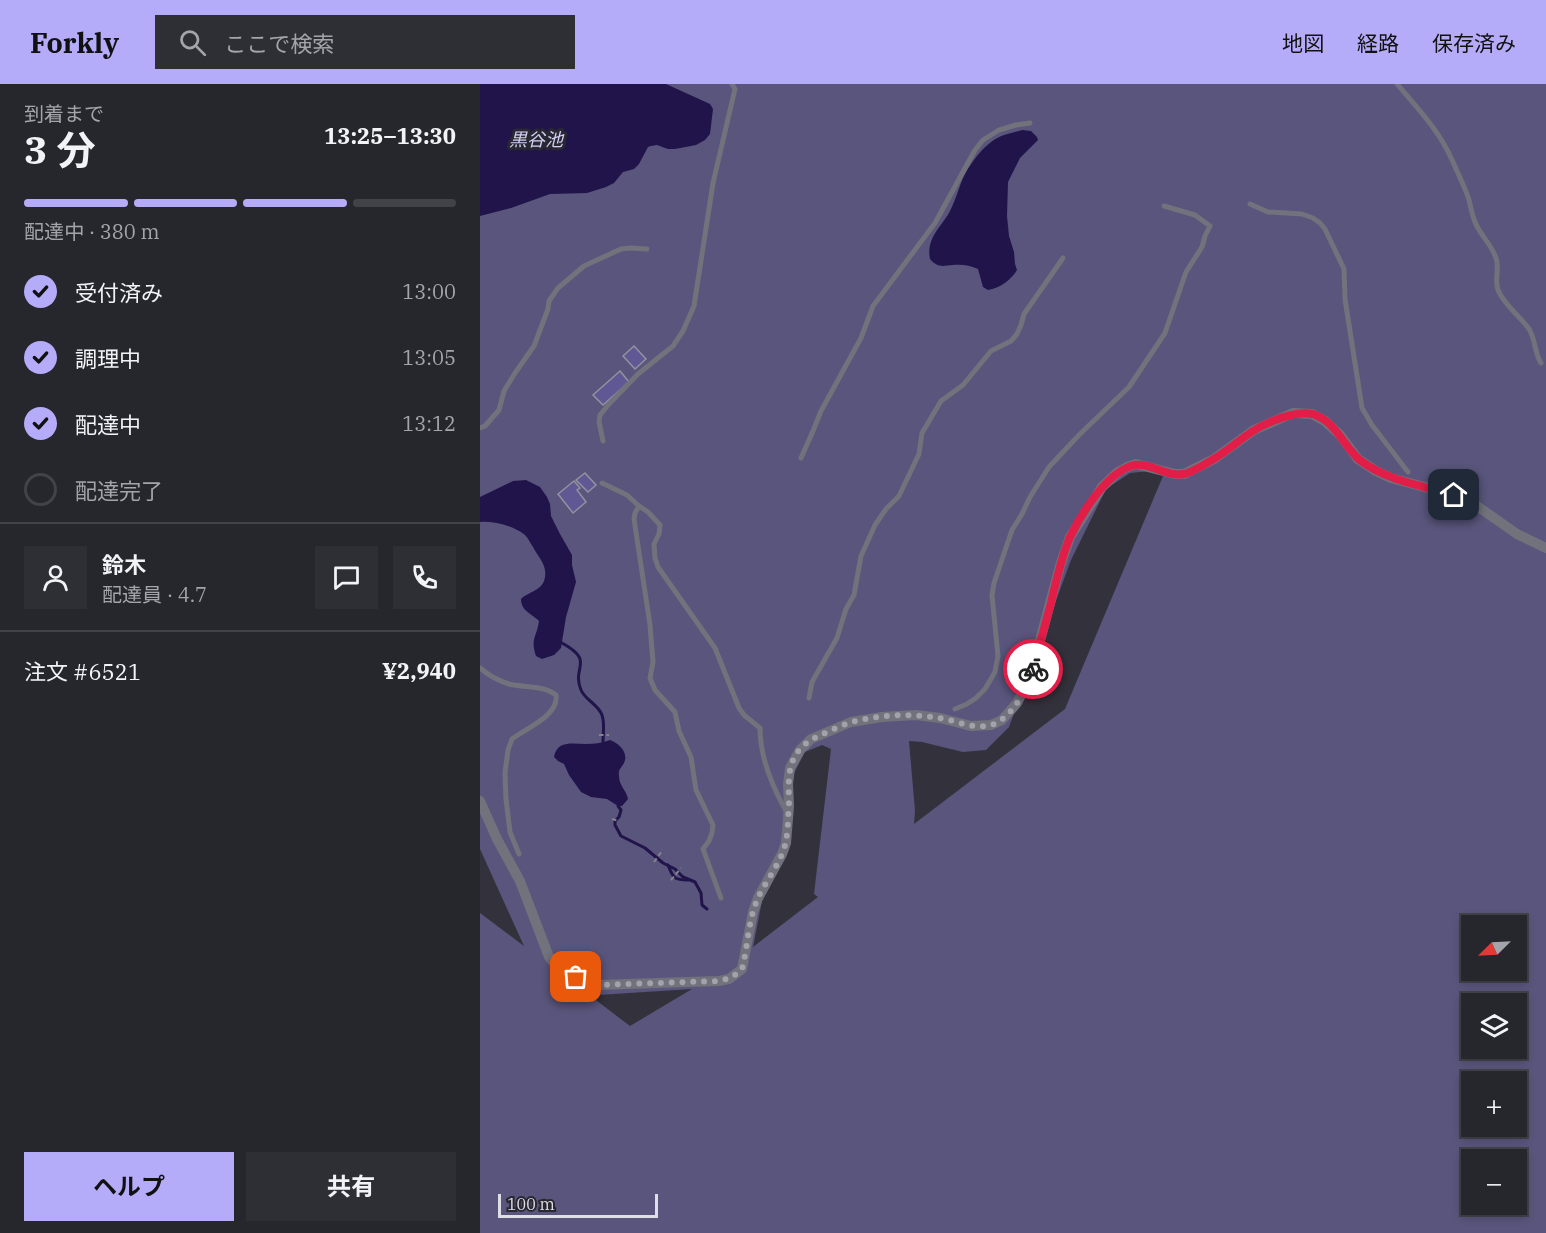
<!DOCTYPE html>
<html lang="ja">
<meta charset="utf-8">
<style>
body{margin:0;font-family:"IBM Plex Serif","Noto Sans JP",serif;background:#2e2e35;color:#f1f3f6;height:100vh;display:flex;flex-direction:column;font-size:22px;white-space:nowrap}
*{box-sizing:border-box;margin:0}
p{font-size:20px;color:#a4a5aa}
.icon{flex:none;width:33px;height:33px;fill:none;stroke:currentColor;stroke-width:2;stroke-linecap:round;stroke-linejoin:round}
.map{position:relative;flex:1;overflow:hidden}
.sheet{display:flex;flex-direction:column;background:#26262d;width:480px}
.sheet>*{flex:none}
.needle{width:39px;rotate:246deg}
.tools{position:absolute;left:981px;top:831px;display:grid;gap:12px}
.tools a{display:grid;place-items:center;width:66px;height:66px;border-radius:0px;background:#26262d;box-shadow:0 3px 9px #0003,0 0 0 2px #424349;font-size:30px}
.scale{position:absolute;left:18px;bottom:15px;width:160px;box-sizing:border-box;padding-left:6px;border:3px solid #dfdee5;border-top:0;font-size:16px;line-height:21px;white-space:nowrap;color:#dfdee5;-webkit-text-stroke:4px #292832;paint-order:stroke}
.pin{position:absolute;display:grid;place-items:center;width:51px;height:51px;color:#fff;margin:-26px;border-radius:12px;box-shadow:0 3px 9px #0006}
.courier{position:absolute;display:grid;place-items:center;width:60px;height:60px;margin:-30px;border:4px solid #e11d48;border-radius:50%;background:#fff;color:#222;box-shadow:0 2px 8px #0007}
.overview em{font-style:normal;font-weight:700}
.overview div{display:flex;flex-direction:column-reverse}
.overview{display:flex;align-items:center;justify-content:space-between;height:102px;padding:0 24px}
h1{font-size:39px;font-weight:700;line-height:45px}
.bar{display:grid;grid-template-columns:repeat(4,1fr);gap:9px 6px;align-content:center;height:72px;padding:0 24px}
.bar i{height:8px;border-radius:4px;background:#424349}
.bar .current{background:#b4acf9}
.bar p{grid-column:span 4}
.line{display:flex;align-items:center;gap:15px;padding:0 24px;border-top:2px solid #424349}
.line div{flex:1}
.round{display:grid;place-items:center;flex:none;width:63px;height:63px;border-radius:0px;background:#2e2e35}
ol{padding:0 24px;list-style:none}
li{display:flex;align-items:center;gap:18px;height:66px}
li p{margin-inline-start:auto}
li .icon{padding:6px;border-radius:50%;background:#b4acf9;color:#111;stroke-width:4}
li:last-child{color:#a4a5aa}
li i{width:33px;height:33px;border:3px solid #424349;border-radius:50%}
.button{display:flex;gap:12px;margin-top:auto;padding:12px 24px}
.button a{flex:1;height:69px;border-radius:0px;background:#b4acf9;color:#111;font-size:24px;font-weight:700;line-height:69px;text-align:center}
.button a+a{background:#2e2e35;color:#f1f3f6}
header{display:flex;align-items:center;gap:36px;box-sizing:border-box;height:84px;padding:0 30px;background:#b4acf9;color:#111}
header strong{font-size:28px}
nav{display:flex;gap:33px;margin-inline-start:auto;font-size:21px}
.search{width:420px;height:54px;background:#2e2e35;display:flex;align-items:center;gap:15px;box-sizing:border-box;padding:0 21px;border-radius:0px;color:#a4a5aa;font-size:22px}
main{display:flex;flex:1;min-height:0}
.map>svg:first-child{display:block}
.green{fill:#59557c;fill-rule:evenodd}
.water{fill:#21144a}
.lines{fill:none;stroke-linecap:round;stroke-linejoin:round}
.stream{stroke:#21144a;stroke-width:3}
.building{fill:#605895;stroke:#93929e;stroke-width:1.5}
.path{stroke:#85848c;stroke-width:2;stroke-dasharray:4.5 3;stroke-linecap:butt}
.service{stroke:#72727d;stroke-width:5}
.minor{stroke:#72727d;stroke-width:10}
.done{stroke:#a3a2aa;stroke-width:6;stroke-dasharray:0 10.8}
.route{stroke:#e11d48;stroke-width:8}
.labels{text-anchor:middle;stroke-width:6;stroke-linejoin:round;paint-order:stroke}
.water-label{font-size:18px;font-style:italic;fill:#d2cff4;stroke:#292832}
</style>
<header>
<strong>Forkly</strong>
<div class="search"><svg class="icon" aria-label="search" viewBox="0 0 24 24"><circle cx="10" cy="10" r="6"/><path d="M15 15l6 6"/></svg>ここで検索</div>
<nav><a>地図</a><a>経路</a><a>保存済み</a></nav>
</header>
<main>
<section class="sheet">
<div class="overview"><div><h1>3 分</h1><p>到着まで</p></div><em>13:25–13:30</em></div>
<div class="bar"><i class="current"></i><i class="current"></i><i class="current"></i><i></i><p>配達中 · 380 m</p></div>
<ol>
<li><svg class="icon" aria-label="check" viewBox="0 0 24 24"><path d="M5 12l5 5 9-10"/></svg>受付済み<p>13:00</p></li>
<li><svg class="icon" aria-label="check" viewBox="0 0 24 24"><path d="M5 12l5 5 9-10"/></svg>調理中<p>13:05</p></li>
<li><svg class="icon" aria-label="check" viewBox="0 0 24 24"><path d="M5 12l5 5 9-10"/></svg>配達中<p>13:12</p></li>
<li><i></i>配達完了</li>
</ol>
<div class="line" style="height:108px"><a class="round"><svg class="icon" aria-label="person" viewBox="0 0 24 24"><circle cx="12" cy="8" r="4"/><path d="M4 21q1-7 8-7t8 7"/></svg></a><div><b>鈴木</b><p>配達員 · 4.7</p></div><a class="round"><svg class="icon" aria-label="chat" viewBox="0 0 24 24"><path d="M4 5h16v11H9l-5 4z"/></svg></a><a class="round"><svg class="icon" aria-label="phone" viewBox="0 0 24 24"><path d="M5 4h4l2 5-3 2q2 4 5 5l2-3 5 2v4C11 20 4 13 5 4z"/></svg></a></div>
<div class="line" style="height:78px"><div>注文 #6521</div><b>¥2,940</b></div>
<div class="button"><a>ヘルプ</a><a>共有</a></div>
</section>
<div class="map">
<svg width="1066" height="1149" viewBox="0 0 1066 1149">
<rect width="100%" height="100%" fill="#33323c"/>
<path class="green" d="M0 0H1066V1149H0V829L44 862 0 765ZM686 385 585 625 434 740 435 727 429 657 442 658 483 668 506 666 529 643 591 476 626 405 650 389 671 387ZM342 661 351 665 334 810 338 813 273 863 282 817 309 766 312 693 325 668ZM992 842H1036V886H992ZM79 888 118 911 212 905 150 942ZM992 920H1036V964H992ZM992 998H1036V1042H992ZM992 1076H1036V1120H992Z"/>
<g class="water">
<path d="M0 0H186L230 20 233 25 230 50 225 56 216 61 195 65H188L177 61 171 62 168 63 159 80 154 85 143 88 134 99 126 103 107 109 70 110 31 124 0 132Z"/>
<path d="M542 46 551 47 557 53 558 56 540 74 528 98 527 132 529 152 534 168 535 180 537 186C531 196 520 204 508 206L503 203 498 185C490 181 481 180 473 181 462 182 458 184 450 175 446 155 460 144 469 129 475 118 478 106 483 94 491 78 506 57 524 51 530 49 536 48 542 46Z"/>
<path d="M46 396 60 403 67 413 70 420 71 432 80 450 92 471V481L96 498 86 533 81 564 74 571 62 575 56 572C50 554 57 553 59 537 51 529 41 527 41 515 49 507 63 507 65 493 67 480 58 473 53 463 50 459 49 455 45 451 34 442 14 437 0 438V413L33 397Z"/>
<path d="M130 656C139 659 149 669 144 679 141 684 138 686 139 692 139 702 147 707 148 715L142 722H138L127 715 111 713 101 708 89 691 84 680 78 677 74 673C77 656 93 660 106 660 114 660 122 659 130 656Z"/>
</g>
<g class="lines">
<g class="stream">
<path d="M82 559C116 578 91 582 101 606 105 616 118 620 122 631 125 640 123 649 123 658"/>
<path d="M138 722 141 726 139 733 135 737V741L141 752 165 764 183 779 195 785 203 793 215 798 221 809 222 821 227 825"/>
<path d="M188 781C193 794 194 796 208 796"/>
</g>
</g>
<g class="building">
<path d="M154 262 166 275 155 285 143 272Z"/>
<path d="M140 287 149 298 123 321 113 311Z"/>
<path d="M105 389 116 401 108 408 96 396Z"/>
<path d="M94 397 100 404 97 406 106 418 93 429 78 410Z"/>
</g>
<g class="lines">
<g class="path">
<path d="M119 651H129"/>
<path d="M132 735 139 737"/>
<path d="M174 778 182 767"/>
<path d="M191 796 201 784"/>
</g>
<g class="service">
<path d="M917 0C939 26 959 46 973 78 978 90 985 103 989 116 991 124 992 131 995 138 1000 151 1012 161 1016 174 1020 184 1014 195 1018 206 1024 221 1040 232 1049 245 1056 256 1054 268 1061 279"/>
<path d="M770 120 788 128 822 130 833 134 840 139 845 145 864 185 865 215 882 324 892 341 928 388"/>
<path d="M0 344 5 342 19 326 24 307 35 289 54 262 68 225 69 217 78 204 104 182 141 165 150 164 167 165"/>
<path d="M123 357 119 338 120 331 129 320 158 290 193 262 203 247 214 222 233 99 255 5 252 0"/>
<path d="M321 374 333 347 341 327 381 254 393 222 455 139 495 66 503 56 519 46 536 41 550 39"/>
<path d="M122 399 147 411 159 422 168 428 180 441 179 450 174 460 175 474 178 483 235 564 259 624 264 631 280 644C280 673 292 702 306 727"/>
<path d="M159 422 155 429 154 435 170 541 173 578 170 594 175 606 195 628 199 647 211 673 216 706 233 741 232 749 229 757 223 765 241 814"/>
<path d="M0 584C8 591 19 597 29 600 44 604 64 601 76 611 79 632 46 644 32 655L28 666 25 689 26 715 30 748 39 770"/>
<path d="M329 614 332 598 357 554 366 525 374 511 381 472 395 441 406 425 419 412 439 370 442 349 461 317 483 301 511 267 531 257 537 250 541 241 544 230 583 174"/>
<path d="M475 625 487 620 496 614 505 605 515 588 518 572 512 511 514 499 532 446 542 430 550 413 569 383 599 351 649 303 685 249 706 188 722 163 725 152 730 142 715 131 684 122"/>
</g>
<path class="minor" d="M0 717 17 755 40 797 69 873 75 880 96 893 117 901 239 897 249 895 262 885 273 828 278 814 302 770 306 759 309 722 308 700 310 684 320 666 331 655 371 638 402 633 436 631 460 634 491 642 511 641 522 636 537 619 550 594 580 482 590 453 622 403 638 388 647 383 656 380 695 390H704L734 375 774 346 813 329 832 330 845 337 860 351 878 375 896 387 911 394 974 411 997 422 1037 450 1066 464"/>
</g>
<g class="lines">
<path class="done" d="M96 893 117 901 239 897C249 895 255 892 262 885 268 862 268 836 278 814 286 796 302 778 306 757 308 746 308 733 309 721 309 701 306 681 320 665 328 656 337 653 347 648 355 645 364 640 372 638 399 631 430 629 458 634 476 636 493 646 511 641 532 635 548 603 553 585"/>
<path class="route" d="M553 585C559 563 565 541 571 519 576 497 581 474 590 453 601 430 626 390 651 382 668 376 686 394 704 390 711 389 725 380 732 376 746 368 759 356 773 347 787 338 816 326 833 330 857 338 864 364 881 377 908 397 943 402 974 411"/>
</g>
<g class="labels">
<g class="water-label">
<text x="56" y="62">黒谷池</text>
</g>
</g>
</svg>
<div class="tools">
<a><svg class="needle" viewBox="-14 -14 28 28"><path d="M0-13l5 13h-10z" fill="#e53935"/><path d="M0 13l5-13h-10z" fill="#a4a5aa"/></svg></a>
<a><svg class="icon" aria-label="layers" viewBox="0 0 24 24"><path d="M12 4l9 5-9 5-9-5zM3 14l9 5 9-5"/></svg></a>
<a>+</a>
<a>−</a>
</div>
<div class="scale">100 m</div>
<div class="pin" style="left:96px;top:893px;background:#ea580c"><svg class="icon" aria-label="bag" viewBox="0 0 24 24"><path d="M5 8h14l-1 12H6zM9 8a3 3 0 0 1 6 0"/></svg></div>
<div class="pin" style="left:974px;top:411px;background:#1f2937"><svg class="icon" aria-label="home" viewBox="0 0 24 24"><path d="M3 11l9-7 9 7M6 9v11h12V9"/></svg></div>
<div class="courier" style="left:553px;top:585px"><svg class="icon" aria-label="bike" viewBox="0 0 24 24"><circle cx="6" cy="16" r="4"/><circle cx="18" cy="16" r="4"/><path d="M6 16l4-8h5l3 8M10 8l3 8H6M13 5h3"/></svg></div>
</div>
</main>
